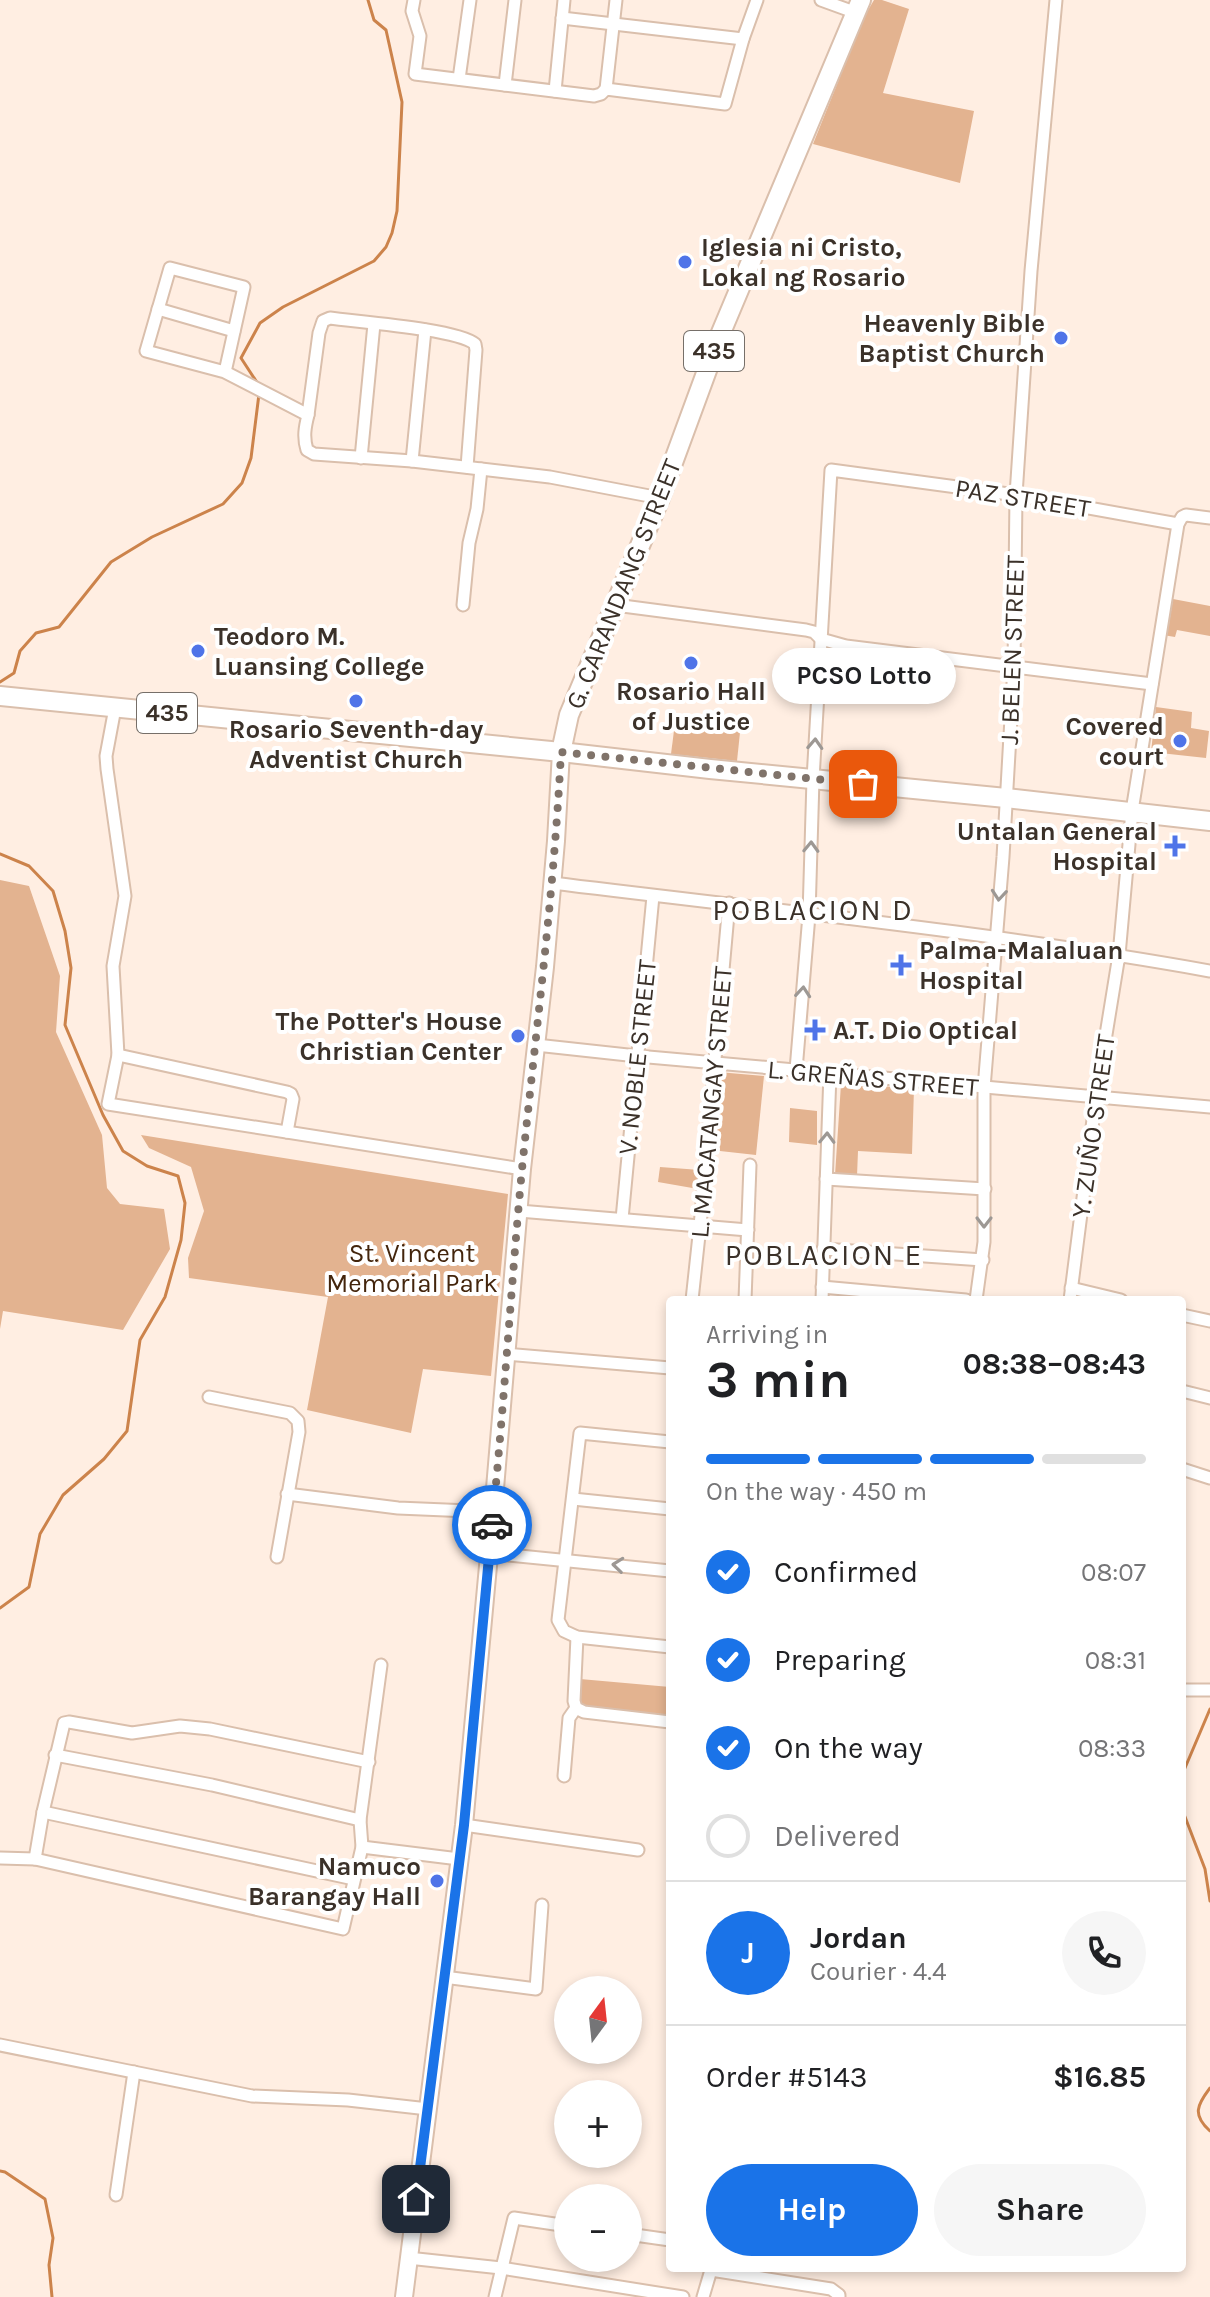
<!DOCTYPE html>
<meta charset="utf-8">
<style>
body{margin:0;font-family:Karla,sans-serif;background:#f6f6f6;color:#202124;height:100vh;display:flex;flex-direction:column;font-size:30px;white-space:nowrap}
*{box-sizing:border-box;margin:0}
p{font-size:26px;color:#757577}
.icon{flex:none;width:44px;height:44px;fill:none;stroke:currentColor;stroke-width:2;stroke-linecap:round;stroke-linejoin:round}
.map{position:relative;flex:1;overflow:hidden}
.sheet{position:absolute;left:666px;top:1296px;width:520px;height:976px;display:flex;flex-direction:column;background:#fff;border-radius:8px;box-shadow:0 4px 12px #0003}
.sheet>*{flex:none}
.needle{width:52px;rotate:15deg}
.buttons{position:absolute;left:554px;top:1976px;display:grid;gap:16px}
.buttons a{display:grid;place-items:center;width:88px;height:88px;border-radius:50%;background:#fff;box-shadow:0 4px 12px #0003;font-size:40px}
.pin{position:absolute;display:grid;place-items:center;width:68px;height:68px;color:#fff;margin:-34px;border-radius:16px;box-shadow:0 4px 12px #0006}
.courier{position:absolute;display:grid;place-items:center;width:80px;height:80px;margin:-40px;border:6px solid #1a73e8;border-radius:50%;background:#fff;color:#222;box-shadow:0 2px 10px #0007}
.bubble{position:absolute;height:56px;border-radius:28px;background:#fff;box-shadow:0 4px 12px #0003;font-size:26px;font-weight:700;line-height:56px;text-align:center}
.summary em{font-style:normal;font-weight:700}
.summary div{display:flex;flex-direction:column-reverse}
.summary{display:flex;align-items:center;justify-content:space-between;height:136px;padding:0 40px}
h1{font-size:52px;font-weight:700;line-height:60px}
.bar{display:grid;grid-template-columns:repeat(4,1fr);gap:12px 8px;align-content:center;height:96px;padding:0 40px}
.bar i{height:10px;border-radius:6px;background:#e0e0e0}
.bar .on{background:#1a73e8}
.bar p{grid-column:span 4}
.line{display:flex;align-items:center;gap:20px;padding:0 40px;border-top:2px solid #e0e0e0}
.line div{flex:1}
.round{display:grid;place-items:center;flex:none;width:84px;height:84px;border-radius:42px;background:#f6f6f6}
ol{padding:0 40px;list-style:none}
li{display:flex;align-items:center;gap:24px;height:88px}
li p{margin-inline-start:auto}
li .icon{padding:8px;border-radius:50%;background:#1a73e8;color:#fff;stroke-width:4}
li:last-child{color:#757577}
li i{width:44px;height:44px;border:4px solid #e0e0e0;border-radius:50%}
.button{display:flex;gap:16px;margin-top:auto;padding:16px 40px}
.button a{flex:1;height:92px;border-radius:48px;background:#1a73e8;color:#fff;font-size:32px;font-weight:700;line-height:92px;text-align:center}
.button a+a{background:#f6f6f6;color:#202124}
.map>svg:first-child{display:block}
.green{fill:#e3b390}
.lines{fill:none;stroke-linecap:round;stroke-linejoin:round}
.stream{stroke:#cc834b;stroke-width:3}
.street-casing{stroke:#dabfac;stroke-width:15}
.secondary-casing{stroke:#dabfac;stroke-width:20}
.primary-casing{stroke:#dabfac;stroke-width:22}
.street{stroke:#fff;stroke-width:11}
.secondary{stroke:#fff;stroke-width:16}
.primary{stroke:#fff;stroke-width:18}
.oneway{stroke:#9d9894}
.done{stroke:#80736a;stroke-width:8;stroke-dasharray:0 14.4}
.route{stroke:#1a73e8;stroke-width:10}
.poi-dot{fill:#4f74e8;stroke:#fff;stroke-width:3}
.labels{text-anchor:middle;stroke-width:8;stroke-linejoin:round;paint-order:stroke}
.shield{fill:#fff;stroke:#766f69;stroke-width:2}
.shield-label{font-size:24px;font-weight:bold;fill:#3b3129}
.poi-label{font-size:26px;font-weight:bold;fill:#3b3129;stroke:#fff;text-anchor:end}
.street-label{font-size:26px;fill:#3b3129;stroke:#fff}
.park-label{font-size:26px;fill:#43250c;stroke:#fff}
.quarter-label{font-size:30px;letter-spacing:2px;fill:#3b3129;stroke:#fff}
</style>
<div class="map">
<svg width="1210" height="2297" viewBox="0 0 1210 2297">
<rect width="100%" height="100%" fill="#ffeee2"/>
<g class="green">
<path d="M874 0H882L909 9 883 93 974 111 960 183 813 144 864 17Z"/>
<path d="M1173 599 1210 606V636L1177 630 1175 637 1163 635 1165 624H1169Z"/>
<path d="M1156 707 1192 712 1191 728 1209 731 1206 758 1151 752Z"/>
<path d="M676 715 741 723 737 761 671 754Z"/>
<path d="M0 880 29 886 60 976 56 1032 102 1135 107 1188 120 1204 164 1209 170 1249 123 1330 3 1311 0 1329Z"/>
<path d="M718 1072 764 1076 756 1155 711 1150Z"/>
<path d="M841 1084 914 1088 912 1154 858 1151 857 1176 835 1175Z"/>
<path d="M790 1108 817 1111V1145L789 1142Z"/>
<path d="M141 1135 508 1194 491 1376 423 1369 411 1433 307 1410 328 1297 189 1278 188 1258 204 1211 191 1167 149 1148Z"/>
<path d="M660 1167 700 1170 698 1189 658 1182Z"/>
<path d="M580 1679 670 1687V1717L586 1708 578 1702Z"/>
</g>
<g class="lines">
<g class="stream">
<path d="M260 387 241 358 260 323 283 307 374 261 386 247 392 233 397 211 402 102 386 30 374 20 368 0"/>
<path d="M0 682 14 673 20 651 36 633 59 627 111 562 152 537 223 504 242 483 251 458 259 394"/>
<path d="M0 854 29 866 53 891 65 931 71 968 65 1025 103 1115 123 1151 147 1166 178 1176 185 1203 181 1240 165 1297 140 1340 127 1431 104 1459 63 1495 40 1534 29 1587 0 1608"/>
<path d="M1182 1775 1210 1709"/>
<path d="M1182 1809 1205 1869 1210 1901"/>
<path d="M1210 2088C1197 2105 1192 2115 1210 2131"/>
<path d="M0 2171 5 2172 45 2199 53 2238 49 2265 52 2297"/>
</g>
<defs>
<g id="street">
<path d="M414 0 412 11 420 36 415 74 594 96 601 94 606 89 725 104 743 39 757 0"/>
<path d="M821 0 854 12"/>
<path d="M562 18 743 39"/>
<path d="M459 79 470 0"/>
<path d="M505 85 515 0"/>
<path d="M606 89 616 0"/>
<path d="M555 91 564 0"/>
<path d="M158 309 234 331"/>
<path d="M225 372 244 287 170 268 146 351 225 372 308 415C305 427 303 437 307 450L314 454 412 461 550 477 660 498"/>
<path d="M308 415 319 333 323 321 330 318C359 322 457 329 475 344L476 350 467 467"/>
<path d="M361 458 374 324"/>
<path d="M412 461 425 330"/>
<path d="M463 605 469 543 477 509 481 469"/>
<path d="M615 605 806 630 814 632 821 639 846 646 1152 684"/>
<path d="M115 708 106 756 107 769 125 896 113 966 118 1055 108 1104 522 1169"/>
<path d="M552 883C772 910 992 932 1210 971"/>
<path d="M536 1045 637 1056 1210 1107"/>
<path d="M118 1055 287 1092 291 1094 293 1099 287 1132"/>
<path d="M796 1070 809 915 813 779 831 470 1016 495 1178 524"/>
<path d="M826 1179 985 1189"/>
<path d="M519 1211 748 1230"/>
<path d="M622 1219 653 896"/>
<path d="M823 1249 983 1260"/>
<path d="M822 1287 966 1300"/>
<path d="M1071 1288 1121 1300"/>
<path d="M692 1300 700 1226 729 903"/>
<path d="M745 1300 750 1165"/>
<path d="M822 1300 830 1073"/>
<path d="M976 1300 984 1242V1088L1003 857 1014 666 1016 495 1031 271 1056 0"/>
<path d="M1070 1300 1096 1096 1119 955 1132 811 1178 524 1182 517 1186 515 1210 518"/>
<path d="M1182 1315 1210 1321"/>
<path d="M506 1354 670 1368"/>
<path d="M1182 1391 1210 1398"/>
<path d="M209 1397 290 1413 298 1421 299 1432 277 1557"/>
<path d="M670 1442 580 1433 558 1620 564 1631 577 1637 670 1647"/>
<path d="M1182 1469 1210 1478"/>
<path d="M287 1494 398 1508 493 1512"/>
<path d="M573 1499 670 1509"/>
<path d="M489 1553 670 1571"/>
<path d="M577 1637 574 1701 576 1708 584 1712 670 1722"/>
<path d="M1182 1690H1210"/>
<path d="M55 1755 212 1785 360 1820"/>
<path d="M564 1776 569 1718 576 1708"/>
<path d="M43 1812 354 1879"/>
<path d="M464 1825 638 1850"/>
<path d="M362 1847 459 1859"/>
<path d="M0 1858 35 1859 343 1929 362 1847 360 1820 381 1665"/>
<path d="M35 1859 43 1812 64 1723 69 1722 132 1733 180 1726 210 1729 369 1762"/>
<path d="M444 1977 536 1989 542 1905"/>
<path d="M0 2045 252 2096 348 2100 428 2109"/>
<path d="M116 2195 134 2072"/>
<path d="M628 2234 670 2240"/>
<path d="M408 2258 501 2268 683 2297"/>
<path d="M495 2297 514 2218 568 2226"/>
<path d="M703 2297 711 2270 831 2289 839 2295V2297"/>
</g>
<path id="secondary" d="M404 2297 464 1825 493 1512 522 1169 545 967 556 841 561 752"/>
<g id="primary">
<path d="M0 696 561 752 710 769 1006 798 1210 821"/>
<path d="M561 752 569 715 660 498 720 335 861 0"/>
</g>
</defs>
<use href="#street" class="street-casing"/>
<use href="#secondary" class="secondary-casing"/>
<use href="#primary" class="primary-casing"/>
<use href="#street" class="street"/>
<use href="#secondary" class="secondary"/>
<use href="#primary" class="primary"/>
</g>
<defs><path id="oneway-chevron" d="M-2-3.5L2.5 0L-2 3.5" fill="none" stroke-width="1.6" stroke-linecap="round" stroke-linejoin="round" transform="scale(2)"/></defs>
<g class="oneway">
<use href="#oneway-chevron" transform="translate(815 744) rotate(-87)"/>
<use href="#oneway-chevron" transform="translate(811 847) rotate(-88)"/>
<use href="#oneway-chevron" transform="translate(999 895) rotate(95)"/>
<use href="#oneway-chevron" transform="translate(803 992) rotate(-85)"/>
<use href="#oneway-chevron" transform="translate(827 1138) rotate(-88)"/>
<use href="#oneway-chevron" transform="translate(984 1222) rotate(90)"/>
<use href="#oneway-chevron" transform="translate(618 1565) rotate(-174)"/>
</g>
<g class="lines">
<path class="done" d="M492 1525C504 1406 511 1287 522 1169 536 1030 554 892 561 752L863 784"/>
<path class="route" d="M416 2199 464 1825 492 1525"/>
</g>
<g class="poi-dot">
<circle cx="685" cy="262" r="8"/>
<circle cx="1061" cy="338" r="8"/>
<circle cx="198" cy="651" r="8"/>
<circle cx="691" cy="663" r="8"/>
<circle cx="356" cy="701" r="8"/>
<circle cx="1180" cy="741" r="8"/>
<path d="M1171 834h8v8h8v8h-8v8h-8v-8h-8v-8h8z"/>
<path d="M897 953h8v8h8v8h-8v8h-8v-8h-8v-8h8z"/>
<path d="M811 1018h8v8h8v8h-8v8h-8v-8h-8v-8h8z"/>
<circle cx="518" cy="1036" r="8"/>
<circle cx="437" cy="1881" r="8"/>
</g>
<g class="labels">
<g class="shield">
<rect x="684" y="331" width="60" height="40" rx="6"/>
<rect x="137" y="693" width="60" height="40" rx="6"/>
</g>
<g class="shield-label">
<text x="714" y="359">435</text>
<text x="167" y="721">435</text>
</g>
<g class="poi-label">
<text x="701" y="256" text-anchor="start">Iglesia ni Cristo,<tspan x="701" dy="30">Lokal ng Rosario</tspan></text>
<text x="1045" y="332">Heavenly Bible<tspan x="1045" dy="30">Baptist Church</tspan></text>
<text x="214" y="645" text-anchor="start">Teodoro M.<tspan x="214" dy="30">Luansing College</tspan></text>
<text x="691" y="700" text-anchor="middle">Rosario Hall<tspan x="691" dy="30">of Justice</tspan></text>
<text x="1164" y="735">Covered<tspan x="1164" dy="30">court</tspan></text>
<text x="356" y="738" text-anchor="middle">Rosario Seventh-day<tspan x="356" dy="30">Adventist Church</tspan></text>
<text x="1157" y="840">Untalan General<tspan x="1157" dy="30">Hospital</tspan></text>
<text x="919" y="959" text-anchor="start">Palma-Malaluan<tspan x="919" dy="30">Hospital</tspan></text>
<text x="502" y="1030">The Potter's House<tspan x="502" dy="30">Christian Center</tspan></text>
<text x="833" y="1039" text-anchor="start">A.T. Dio Optical</text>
<text x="421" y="1875">Namuco<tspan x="421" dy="30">Barangay Hall</tspan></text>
</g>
<g class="street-label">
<text transform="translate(1023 498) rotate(9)" y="9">PAZ STREET</text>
<text transform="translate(623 584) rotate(-68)" y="9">G. CARANDANG STREET</text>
<text transform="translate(1012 650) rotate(-88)" y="9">J. BELEN STREET</text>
<text transform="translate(637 1057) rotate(-84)" y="9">V. NOBLE STREET</text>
<text transform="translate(873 1078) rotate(5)" y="9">L. GREÑAS STREET</text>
<text transform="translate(711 1102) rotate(-85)" y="9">L. MACATANGAY STREET</text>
<text transform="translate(1093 1126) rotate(-82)" y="9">Y. ZUÑO STREET</text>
</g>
<g class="park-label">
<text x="412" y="1262">St. Vincent<tspan x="412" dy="30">Memorial Park</tspan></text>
</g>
<g class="quarter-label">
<text x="813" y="920">POBLACION D</text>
<text x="824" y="1265">POBLACION E</text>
</g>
</g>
</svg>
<div class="buttons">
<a><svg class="needle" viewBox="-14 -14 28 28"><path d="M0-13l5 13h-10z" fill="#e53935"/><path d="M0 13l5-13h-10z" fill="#757577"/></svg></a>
<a>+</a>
<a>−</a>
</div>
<div class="pin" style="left:863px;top:784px;background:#ea580c"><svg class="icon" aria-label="bag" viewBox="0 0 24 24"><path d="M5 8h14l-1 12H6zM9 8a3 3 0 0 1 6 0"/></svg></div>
<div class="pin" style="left:416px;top:2199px;background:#1f2937"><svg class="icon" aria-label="home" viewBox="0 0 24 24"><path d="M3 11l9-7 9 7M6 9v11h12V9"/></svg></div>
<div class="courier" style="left:492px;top:1525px"><svg class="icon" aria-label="car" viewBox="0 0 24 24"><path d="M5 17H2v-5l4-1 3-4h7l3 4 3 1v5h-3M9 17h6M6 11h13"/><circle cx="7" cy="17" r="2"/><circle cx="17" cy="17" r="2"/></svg></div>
<div class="bubble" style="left:772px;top:648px;width:184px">PCSO Lotto</div>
<section class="sheet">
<div class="summary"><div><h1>3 min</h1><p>Arriving in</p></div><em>08:38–08:43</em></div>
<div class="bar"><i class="on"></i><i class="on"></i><i class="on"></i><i></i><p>On the way · 450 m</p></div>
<ol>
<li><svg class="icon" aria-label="check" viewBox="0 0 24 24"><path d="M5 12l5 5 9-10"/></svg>Confirmed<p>08:07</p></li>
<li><svg class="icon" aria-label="check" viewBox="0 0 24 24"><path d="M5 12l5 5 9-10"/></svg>Preparing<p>08:31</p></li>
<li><svg class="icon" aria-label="check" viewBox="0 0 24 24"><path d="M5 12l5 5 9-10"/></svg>On the way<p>08:33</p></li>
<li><i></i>Delivered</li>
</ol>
<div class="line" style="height:144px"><b class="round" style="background:#1a73e8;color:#fff">J</b><div><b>Jordan</b><p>Courier · 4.4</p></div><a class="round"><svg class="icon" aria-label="phone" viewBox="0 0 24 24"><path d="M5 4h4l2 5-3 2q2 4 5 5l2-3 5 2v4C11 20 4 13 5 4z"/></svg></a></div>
<div class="line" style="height:104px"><div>Order #5143</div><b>$16.85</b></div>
<div class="button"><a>Help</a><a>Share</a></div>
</section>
</div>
